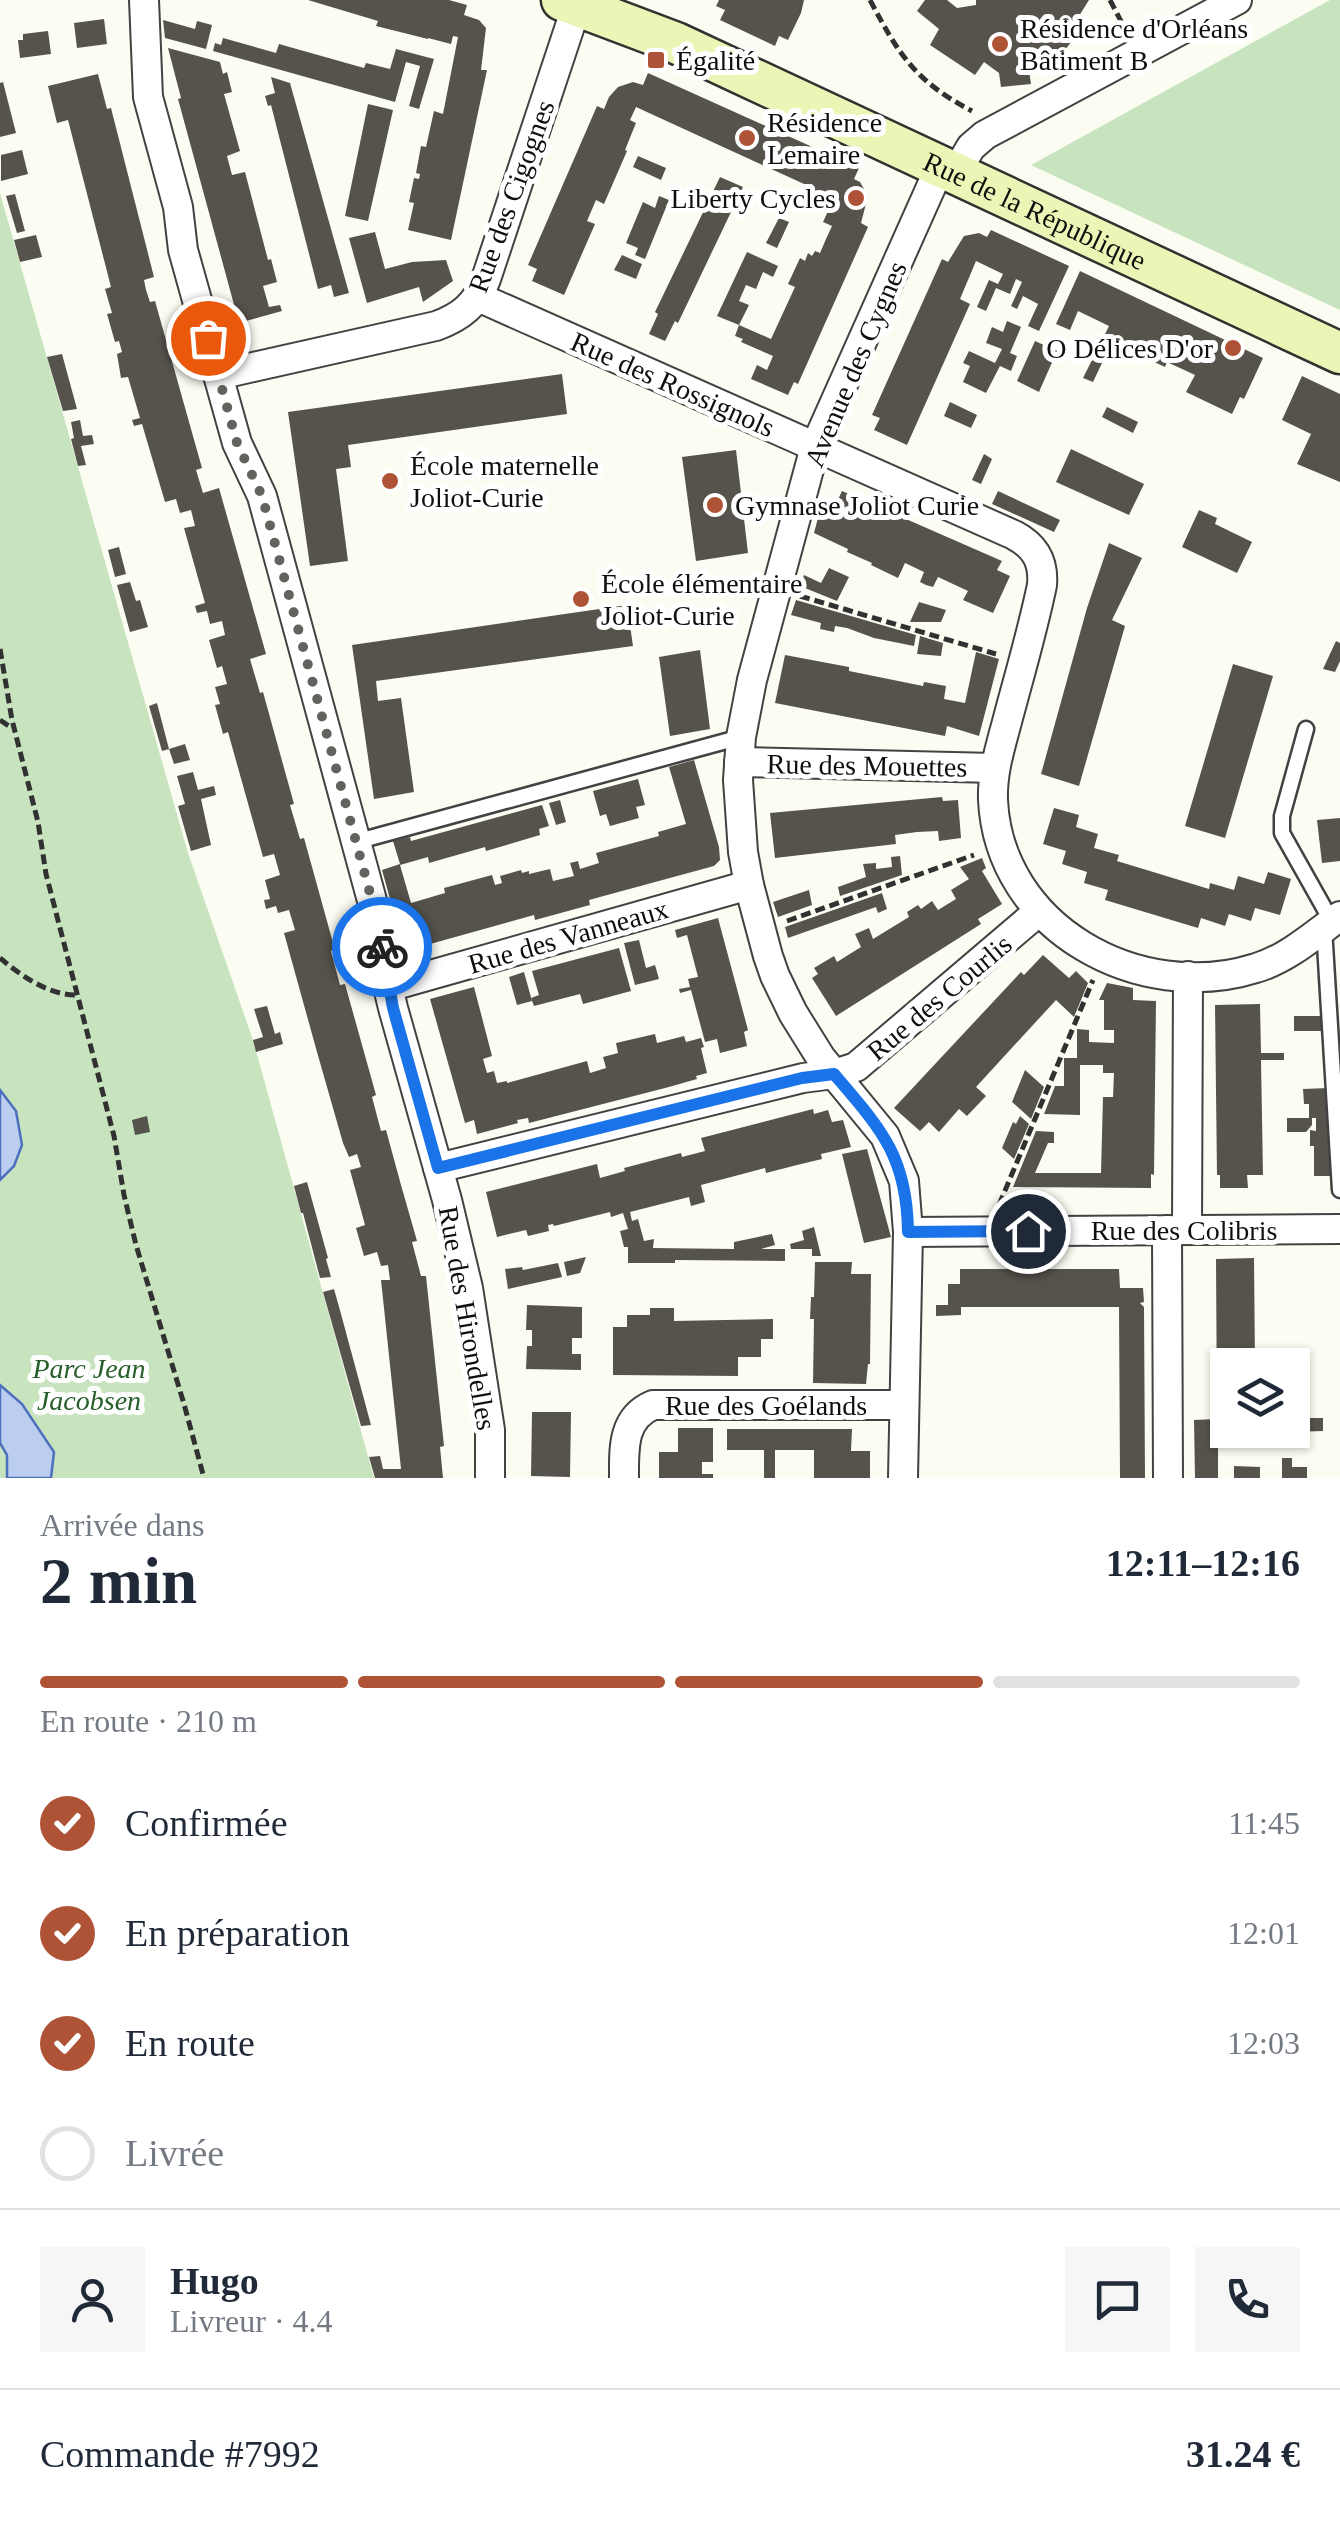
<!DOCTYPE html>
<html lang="fr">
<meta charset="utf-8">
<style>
body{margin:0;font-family:Georgia,serif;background:#f6f6f7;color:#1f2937;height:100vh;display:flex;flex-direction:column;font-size:38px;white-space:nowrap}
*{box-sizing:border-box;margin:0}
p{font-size:32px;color:#747a83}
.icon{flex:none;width:55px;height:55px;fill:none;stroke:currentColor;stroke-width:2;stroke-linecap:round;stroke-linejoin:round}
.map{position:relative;height:1478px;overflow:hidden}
.details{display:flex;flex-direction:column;background:#fff;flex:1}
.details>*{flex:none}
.controls{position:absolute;left:1210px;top:1348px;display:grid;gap:20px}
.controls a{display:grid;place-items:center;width:100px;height:100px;border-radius:0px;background:#fff;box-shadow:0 2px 8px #0004;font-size:50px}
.pin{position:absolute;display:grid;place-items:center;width:85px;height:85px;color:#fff;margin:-42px;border:5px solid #fff;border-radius:50%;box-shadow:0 2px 10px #0007}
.courier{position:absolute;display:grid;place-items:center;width:100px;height:100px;margin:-50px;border:8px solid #1a73e8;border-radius:50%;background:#fff;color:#222;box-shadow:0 2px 12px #0007}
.overview em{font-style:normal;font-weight:700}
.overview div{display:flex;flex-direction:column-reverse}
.overview{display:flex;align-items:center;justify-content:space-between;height:170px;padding:0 40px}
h1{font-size:65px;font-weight:700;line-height:75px}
.bar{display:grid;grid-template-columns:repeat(4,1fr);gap:15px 10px;align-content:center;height:120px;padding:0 40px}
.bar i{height:12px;border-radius:8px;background:#e0e1e3}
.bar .active{background:#af5337}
.bar p{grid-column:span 4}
.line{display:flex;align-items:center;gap:25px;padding:0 40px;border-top:2px solid #e0e1e3}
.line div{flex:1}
.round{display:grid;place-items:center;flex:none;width:105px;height:105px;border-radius:0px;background:#f6f6f7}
ol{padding:0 40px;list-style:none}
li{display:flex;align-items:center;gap:30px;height:110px}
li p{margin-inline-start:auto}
li .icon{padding:10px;border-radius:50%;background:#af5337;color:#fff;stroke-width:4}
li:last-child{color:#747a83}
li i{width:55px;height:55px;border:5px solid #e0e1e3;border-radius:50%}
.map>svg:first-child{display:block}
.green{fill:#c8e4bf}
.water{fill:#bcceef;stroke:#4c70be;stroke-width:2.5}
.building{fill:#56534c}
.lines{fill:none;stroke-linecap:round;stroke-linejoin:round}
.lane-casing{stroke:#424242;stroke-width:19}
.street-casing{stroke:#424242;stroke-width:32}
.secondary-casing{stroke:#313131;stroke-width:45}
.path{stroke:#313131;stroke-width:5;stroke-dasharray:10 5;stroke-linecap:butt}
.lane{stroke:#fff;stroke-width:14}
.street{stroke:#fff;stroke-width:28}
.secondary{stroke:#eaf6b5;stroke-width:40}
.done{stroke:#62625e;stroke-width:10;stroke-dasharray:0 18}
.route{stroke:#1a73e8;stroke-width:12}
.poi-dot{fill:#af5337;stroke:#fff;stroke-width:4}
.labels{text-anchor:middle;stroke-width:10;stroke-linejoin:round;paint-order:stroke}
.poi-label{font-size:28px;fill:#0f0f0f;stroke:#fff;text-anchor:start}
.street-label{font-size:28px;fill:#0f0f0f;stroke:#fff}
.park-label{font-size:28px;font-style:italic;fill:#265f2a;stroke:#fff}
</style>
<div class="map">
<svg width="1340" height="1478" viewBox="0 0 1340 1478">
<rect width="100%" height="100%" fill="#fcfdf2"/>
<g class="green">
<path d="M1330 0H1340V310L1031 165Z"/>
<path d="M0 193 188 853 253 1040 374 1478H0Z"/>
</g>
<g class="water">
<path d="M0 1090 16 1111 22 1145 14 1166 0 1180Z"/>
<path d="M0 1385 22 1404 54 1452 51 1478H7V1455L0 1443Z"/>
</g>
<g class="building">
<path d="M308 0H449L467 5 464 15 479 20 486 28 481 70H487L451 240 408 230 414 203 409 202 414 178 419 179 420 174 416 173 421 146 426 147 434 111 443 114 458 37 453 36 451 44 428 38V39L376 26 378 21Z"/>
<path d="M719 0H804L801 13 788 40 779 36 775 46 720 20 725 10 716 6Z"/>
<path d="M925 0H947L957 8 976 5V0H1089L1079 16 1087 22 1053 65 1039 56 1029 70 1031 84 1001 87 999 73 984 62 975 75 930 45 939 29 917 11Z"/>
<path d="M104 19 107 44 77 48 74 23Z"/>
<path d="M163 20 195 29 197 21 212 25 206 49 165 38Z"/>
<path d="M48 31 51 54 20 58 18 40H23V34Z"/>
<path d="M223 38 276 53 279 44 364 68 366 63 390 69 396 49 434 59 419 109 409 106 420 66 406 62 395 102 213 51 215 43 221 45Z"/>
<path d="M168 48 220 62 223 74 227 72 232 92 224 94 240 151 227 156 232 175 245 172 268 260 271 259 277 282 263 286 269 307 280 305 282 311 239 323 178 99 181 98Z"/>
<path d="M648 73 859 168 854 179 860 182 868 196 861 223 868 227 798 384 794 382 788 395 751 379 757 365 767 370 773 356 741 342 743 339 735 336 739 325 771 339 795 287 788 284 800 258 805 261 808 253 812 256 815 251 820 253 826 239 832 226 823 222 829 209 811 200 815 189 636 107 630 120 636 123 625 150 627 151 604 204 596 200 587 221 595 224 564 295 532 281 537 269 528 265 597 106 604 109 609 97 618 87 633 82 643 85Z"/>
<path d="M98 74 107 109 111 108 154 277 144 280 146 290 150 302 155 301 202 468 196 470 203 493 219 488 266 654 250 659 260 693 263 692 294 804 290 805 300 839 304 838 335 950 331 951 340 985 345 984 376 1095 372 1097 381 1131 386 1130 401 1185 417 1241 412 1242 421 1276H426L444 1446 440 1447 443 1478H375L369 1457 380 1456 383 1469H401L381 1280H390L388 1265 381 1266 377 1252 364 1256 356 1228 365 1225 350 1170 361 1167 357 1154 349 1157 343 1143 317 1052 284 933 295 930 289 910 278 913 276 906 266 909 264 900 270 899 265 880 280 875 274 854 263 857 228 732 223 734 215 705 220 704 215 687 227 684 222 666 217 668 209 640 225 635 222 621 210 624 207 611 197 613 195 606 205 603 184 528 195 526 191 510 180 513 176 499 165 502 142 424 134 426 132 420 140 418 128 377 121 378 117 354 122 352 119 341 115 342 107 314 112 313 105 289 111 287 68 120 57 123 48 86Z"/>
<path d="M271 77 290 83 349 293 334 297 331 285 318 289 271 105 268 106 265 96 275 93Z"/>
<path d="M3 82 16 133 0 137V83Z"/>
<path d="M368 104 393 110 368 221 345 216Z"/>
<path d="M22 150 28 174 1 181V155Z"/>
<path d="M638 156 666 168 661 180 633 167Z"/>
<path d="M720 177 743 187 678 323 675 321 665 341 649 334 658 314 655 312Z"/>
<path d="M15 194 25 231 17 233 6 196Z"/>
<path d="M659 196 669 200 645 259 635 255 638 248 626 243 643 202 655 208Z"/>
<path d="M779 218 789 222 777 248 766 243Z"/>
<path d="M991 230 1069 266 1039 331 1028 326 1038 304 1023 296 1017 309 1011 306 1022 282 1016 279 1010 294 996 288 986 311 977 307 989 280 998 284 1003 274 976 261 960 299 970 304 907 445 874 430 880 418 872 415 942 259 948 262 964 236 979 233 987 237Z"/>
<path d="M375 232 385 269 412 262 446 260 453 281 423 302 419 287 367 303 349 238Z"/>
<path d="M36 235 42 257 20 262 14 240Z"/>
<path d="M747 252 778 266 773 277 763 272 756 289 746 285 739 301 749 305 739 325 717 316Z"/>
<path d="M622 255 642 264 636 279 614 270Z"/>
<path d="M1080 271 1263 358 1244 399 1240 397 1232 414 1186 392 1195 375 1167 362 1165 367 1112 342 1093 382 1083 378 1109 326 1078 311 1070 330 1056 324Z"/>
<path d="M1007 321 1021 327 1010 353 1017 356 1011 371 1000 366 986 393 963 382 970 366 963 363 969 351 995 363 1002 349 986 343 992 327 1003 332Z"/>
<path d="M1035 341 1057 351 1039 392 1017 381Z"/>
<path d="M62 354 77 409 63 411 47 357Z"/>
<path d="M562 374 567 414 348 445 351 467 336 469 348 561 310 566 288 412Z"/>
<path d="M1302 376 1340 394V482L1297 464 1311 434 1282 420Z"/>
<path d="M950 402 977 415 971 428 944 416Z"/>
<path d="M1107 407 1138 422 1133 433 1102 417Z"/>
<path d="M80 420 83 436 92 435 94 444 81 446 86 465 78 466 71 439 74 438 71 422Z"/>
<path d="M1071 449 1144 484 1129 515 1056 482Z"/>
<path d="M736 450 748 553 696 561 682 457Z"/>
<path d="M984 454 992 459 981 484 972 480Z"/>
<path d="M842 491 1002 561 997 570 1010 576 993 613 963 600 968 591 938 577 933 587 926 585 920 582 924 572 905 563 898 578 871 565 872 563 847 552 848 549 814 533 823 499 836 504Z"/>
<path d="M998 491 1060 520 1054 532 992 504Z"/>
<path d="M1199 510 1217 518 1215 524 1252 542 1237 573 1182 547Z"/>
<path d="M1109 543 1142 558 1112 620 1125 626 1079 786 1041 774 1087 608Z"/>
<path d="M119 547 126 574 115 577 108 550Z"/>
<path d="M829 568 849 577 837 601 800 586 804 575 821 583Z"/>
<path d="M130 582 136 601 140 600 148 627 130 632 117 585Z"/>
<path d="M796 600 916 635 914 646 874 638 847 628 835 626 834 632 820 629 821 623 791 615Z"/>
<path d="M919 602 946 610 941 622H910Z"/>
<path d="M627 605 633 646 376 681 378 701 401 698 414 792 374 799 352 645Z"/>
<path d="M920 636 943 643 941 656 917 654Z"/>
<path d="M1336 641 1340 643V661L1335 672 1323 669Z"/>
<path d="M700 650 710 729 670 736 659 657Z"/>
<path d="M976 652 999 659 979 736 947 726 945 736 775 703 785 655 849 667V671L923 686 924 682 946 686 944 699 965 703Z"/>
<path d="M1233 664 1273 676 1225 838 1185 826Z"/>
<path d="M157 703 169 749 185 744 190 760 174 764 169 749 162 751 149 706Z"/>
<path d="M694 760 719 847 720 860 714 866 589 900 590 905 535 920 534 915 423 946 417 926 399 931 382 870 400 864 393 841 410 837 411 841 542 805 549 826 539 829 540 835 486 851 485 847 429 863 428 857 400 865 411 903 445 893 444 888 492 875 495 885 502 883 500 876 521 870 522 873 529 871V874L550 869 553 881 574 876 570 863 578 861 580 869 599 863 596 853 659 836 658 832 686 824 669 767Z"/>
<path d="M193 772 198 790 214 786 216 795 201 799 211 845 191 851 178 806 185 804 177 776Z"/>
<path d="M638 779 645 805 636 807 639 818 610 826 606 814 600 816 593 791Z"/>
<path d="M942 797 943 801 958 800 961 838 939 841 938 831 917 832 895 835 896 844 775 858 770 813Z"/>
<path d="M560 800 566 822 556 825 549 803Z"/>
<path d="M1054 808 1079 815 1076 827 1098 834 1094 848 1119 855 1117 861 1209 889 1210 883 1234 890 1238 876 1264 884 1268 872 1291 879 1280 915 1255 908 1251 921 1229 914 1225 926 1201 918 1198 928 1105 900 1108 890 1084 883 1087 872 1062 864 1066 851 1043 844Z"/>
<path d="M1340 818V861L1322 863 1317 820Z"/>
<path d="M900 856 902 875 840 896 838 887 866 877 863 864 876 863V869L892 867 891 857Z"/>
<path d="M982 858 986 868 982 871 1002 904 978 919 981 924 836 1016 812 978 818 974 814 968 834 956 837 962 861 947 855 934 869 928 873 939 909 917 907 912 918 905 921 909 932 901 938 910 956 899 951 890 969 879 960 867Z"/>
<path d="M809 890 812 905 778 917 773 902Z"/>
<path d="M882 893 887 909 878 913 876 907 788 938 785 927Z"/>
<path d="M718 918 748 1030 744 1032 747 1046 720 1053 717 1039 705 1042 691 990 680 993 679 989 690 987 688 979 698 977 687 935 677 938 675 930Z"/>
<path d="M639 940 646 968 655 965 659 979 635 985 624 943Z"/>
<path d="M619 948 631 991 583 1004 580 994 534 1006 531 998 539 995 532 971Z"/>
<path d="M1043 955 1069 978 1076 971 1088 983 1074 1017 1056 1000 976 1087 986 1096 967 1116 959 1109 939 1132 929 1122 920 1131 894 1108 1021 972 1024 975Z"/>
<path d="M524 972 532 1001 517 1005 509 977Z"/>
<path d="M1107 983 1133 988V1000L1156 1001 1154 1175 1151 1174V1188L1013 1187 1036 1131 1054 1132V1143H1048L1035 1173H1101L1103 1097H1113L1114 1073H1103V1065H1080V1115L1044 1114 1055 1086H1064V1058H1077V1029L1089 1030V1042L1114 1043V1030H1104V1000H1099Z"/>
<path d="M474 987 492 1056 483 1059 487 1073 494 1071 497 1083 507 1081V1083L587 1061 590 1073 606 1068 603 1057 618 1053 616 1043 655 1034 657 1043 684 1036 686 1042 701 1038 704 1047 701 1048 707 1073 696 1076 697 1079 669 1087 529 1123 528 1118 517 1120 518 1123 477 1134 474 1120 465 1123 430 999Z"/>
<path d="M1260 1004 1261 1053H1284V1060H1261L1263 1175H1247L1248 1188H1220V1175H1217L1215 1005Z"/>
<path d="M267 1006 275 1034 280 1032 283 1044 256 1052 253 1040 263 1037 254 1009Z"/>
<rect x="1294" y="1016" width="30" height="15"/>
<path d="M1025 1070 1044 1087 1031 1119 1012 1102Z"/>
<path d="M1328 1088 1333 1176H1314V1146H1310V1130L1316 1131V1118H1309V1104H1304L1303 1089Z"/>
<path d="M813 1109 814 1114 828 1110 832 1122 843 1120 851 1147 821 1154 822 1159 797 1165 766 1173 765 1168 701 1185 705 1202 691 1206 689 1197 630 1212 632 1221 638 1219 644 1241 654 1239 653 1248 734 1249V1242L772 1234 775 1245 761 1249H785V1261L675 1260V1263H628V1247H624L620 1231 628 1229 623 1213 611 1217 610 1212 554 1226 553 1224 548 1225 549 1231 528 1236 526 1230 497 1237 486 1192 597 1164 600 1178 625 1171 624 1168 681 1153 682 1157 705 1151 701 1138Z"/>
<path d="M147 1116 150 1132 135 1135 132 1120Z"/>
<path d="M1020 1116 1029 1124 1014 1159 1002 1148 1013 1122 1016 1124Z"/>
<path d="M1287 1118H1312V1125L1306 1132H1287Z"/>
<path d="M867 1149 891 1237 864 1243 842 1154Z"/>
<path d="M307 1182 328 1258 326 1259 331 1277 320 1278 303 1213H301L294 1186Z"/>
<path d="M814 1227 821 1256H812V1249H791L790 1244 804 1240 802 1231Z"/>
<path d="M586 1257 580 1273 567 1276 564 1262Z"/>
<path d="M1254 1258 1255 1365H1228V1433H1218V1478H1195L1194 1420 1217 1419 1216 1259Z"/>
<path d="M815 1262H852L851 1274H871L870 1364H868L866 1384 813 1383 814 1319H810L811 1297H814Z"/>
<path d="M558 1263 562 1277 508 1289 505 1269 522 1267 523 1270Z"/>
<path d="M960 1269H1119L1120 1288H1143L1144 1302 1140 1303 1144 1307 1145 1478H1120L1119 1307H961V1315L936 1316V1305H948V1284H960Z"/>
<path d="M334 1289 341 1314 371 1425 361 1426 323 1292Z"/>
<path d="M527 1305 582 1307V1338H572V1354H581V1370L526 1369 527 1346H532V1330H526Z"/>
<path d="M650 1308H674V1321L773 1319V1339H761V1357H738V1376L613 1375V1327H627V1315H650Z"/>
<path d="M532 1412H571L570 1477 531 1476Z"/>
<path d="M1294 1418H1323V1431L1294 1432Z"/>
<path d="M678 1428H713V1462H702V1474H713V1478H659V1452H678Z"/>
<path d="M727 1429H852L851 1451H870V1478H814V1450H775V1478H764V1450H727Z"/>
<path d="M1282 1458H1292V1467H1307V1478H1282Z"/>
<path d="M1234 1466 1260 1467V1478H1234Z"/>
</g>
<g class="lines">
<defs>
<g id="lane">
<path d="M1306 729 1282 816V833L1332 922"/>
<path d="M355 842 741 737"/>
<path d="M1324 928 1340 1190"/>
</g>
<g id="street">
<path d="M144 0 148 97 178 207 183 250 237 443 262 496 380 930 388 987 393 1008 447 1200 468 1288 490 1430V1478"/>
<path d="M955 174 971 147 985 135 1237 0"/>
<path d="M478 297 1014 535C1035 546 1044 561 1042 585 1033 629 1020 673 1008 718 1001 745 992 771 993 800 999 928 1139 1005 1256 968 1287 959 1314 935 1340 916"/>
<path d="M218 375 436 326C461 317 477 304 486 279L577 5"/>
<path d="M739 762 995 768"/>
<path d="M388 987 749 885"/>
<path d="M438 1168 803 1078 834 1074 856 1067 1038 912"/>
<path d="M1167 1230 1168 1478"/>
<path d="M1187 1230 1188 976"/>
<path d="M908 1232 1340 1229"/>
<path d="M624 1478C624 1449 622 1418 653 1405H904"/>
<path d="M903 1478 908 1232 904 1181 885 1136 821 1058 793 1013 775 976 768 956 749 885 743 852 738 780 741 737 752 680 815 447 940 167"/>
</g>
<g id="secondary">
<path id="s1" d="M562 0 676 43 1340 353"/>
</g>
</defs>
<use href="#lane" class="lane-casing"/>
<use href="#street" class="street-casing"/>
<use href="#secondary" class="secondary-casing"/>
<g class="path">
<path d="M870 0C899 55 915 81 972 111"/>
<path d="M1110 0 1125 29"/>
<path d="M800 596 996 654"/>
<path d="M0 649 12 720 38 822 46 874 114 1136 124 1195 136 1245 184 1404 204 1478"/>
<path d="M0 720 12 728"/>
<path d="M787 921 974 855"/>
<path d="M0 958C20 975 48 995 76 995"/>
<path d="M999 1205 1093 980"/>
</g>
<use href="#lane" class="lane"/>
<use href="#street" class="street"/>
<use href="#secondary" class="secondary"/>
</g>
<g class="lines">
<path class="done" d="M208 338 237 443 262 496 380 930 382 947"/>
<path class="route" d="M382 947 393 1008 438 1168 802 1078 834 1074C881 1129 907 1156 908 1232L1028 1231"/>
</g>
<g class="poi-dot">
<circle cx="1000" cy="44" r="10"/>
<rect x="646" y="50" width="20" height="20" rx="5"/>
<circle cx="747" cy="138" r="10"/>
<circle cx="856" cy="198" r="10"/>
<circle cx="1233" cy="348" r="10"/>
<circle cx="390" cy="481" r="10"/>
<circle cx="715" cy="505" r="10"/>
<circle cx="581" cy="599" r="10"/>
</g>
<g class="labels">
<g class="poi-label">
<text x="1020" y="38">Résidence d'Orléans<tspan x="1020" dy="32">Bâtiment B</tspan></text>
<text x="676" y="70">Égalité</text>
<text x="767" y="132">Résidence<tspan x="767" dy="32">Lemaire</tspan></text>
<text x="836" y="208" text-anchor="end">Liberty Cycles</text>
<text x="1213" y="358" text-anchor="end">O Délices D'or</text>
<text x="410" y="475">École maternelle<tspan x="410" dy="32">Joliot-Curie</tspan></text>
<text x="735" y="515">Gymnase Joliot Curie</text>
<text x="601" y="593">École élémentaire<tspan x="601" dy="32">Joliot-Curie</tspan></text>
</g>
<g class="street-label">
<text transform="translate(511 196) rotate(-70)" y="10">Rue des Cigognes</text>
<text dy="10" stroke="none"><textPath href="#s1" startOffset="518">Rue de la République</textPath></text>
<text transform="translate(855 364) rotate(-67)" y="10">Avenue des Cygnes</text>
<text transform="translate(673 384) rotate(24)" y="10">Rue des Rossignols</text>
<text transform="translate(867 765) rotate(1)" y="10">Rue des Mouettes</text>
<text transform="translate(568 936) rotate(-16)" y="10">Rue des Vanneaux</text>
<text transform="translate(939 997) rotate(-40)" y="10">Rue des Courlis</text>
<text x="1184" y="1240">Rue des Colibris</text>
<text transform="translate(468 1318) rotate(80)" y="10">Rue des Hirondelles</text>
<text x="766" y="1415">Rue des Goélands</text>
</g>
<g class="park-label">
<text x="89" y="1378">Parc Jean<tspan x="89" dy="32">Jacobsen</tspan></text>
</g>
</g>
</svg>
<div class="controls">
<a><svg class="icon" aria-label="layers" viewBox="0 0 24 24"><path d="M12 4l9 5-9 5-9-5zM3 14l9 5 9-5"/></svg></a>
</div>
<div class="pin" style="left:208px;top:338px;background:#ea580c"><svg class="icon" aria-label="bag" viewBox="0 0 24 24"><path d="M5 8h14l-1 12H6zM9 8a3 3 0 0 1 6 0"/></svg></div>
<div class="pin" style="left:1028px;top:1231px;background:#1f2937"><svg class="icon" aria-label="home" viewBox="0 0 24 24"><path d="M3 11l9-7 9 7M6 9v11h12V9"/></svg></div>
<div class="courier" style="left:382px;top:947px"><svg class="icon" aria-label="bike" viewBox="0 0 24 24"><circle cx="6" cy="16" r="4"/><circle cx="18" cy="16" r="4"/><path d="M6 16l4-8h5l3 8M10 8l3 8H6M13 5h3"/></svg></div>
</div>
<section class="details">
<div class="overview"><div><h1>2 min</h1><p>Arrivée dans</p></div><em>12:11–12:16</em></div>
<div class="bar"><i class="active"></i><i class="active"></i><i class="active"></i><i></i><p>En route · 210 m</p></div>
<ol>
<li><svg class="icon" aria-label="check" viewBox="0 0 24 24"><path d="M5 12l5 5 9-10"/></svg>Confirmée<p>11:45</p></li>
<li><svg class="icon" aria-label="check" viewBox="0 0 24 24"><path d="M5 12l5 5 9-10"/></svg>En préparation<p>12:01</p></li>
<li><svg class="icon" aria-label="check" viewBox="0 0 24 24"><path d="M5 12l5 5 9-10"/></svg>En route<p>12:03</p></li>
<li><i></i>Livrée</li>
</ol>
<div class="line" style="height:180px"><a class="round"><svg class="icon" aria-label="person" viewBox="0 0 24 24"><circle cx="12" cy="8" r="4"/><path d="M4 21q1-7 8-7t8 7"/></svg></a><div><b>Hugo</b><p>Livreur · 4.4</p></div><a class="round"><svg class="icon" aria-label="chat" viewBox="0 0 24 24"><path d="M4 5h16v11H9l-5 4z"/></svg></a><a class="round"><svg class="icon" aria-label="phone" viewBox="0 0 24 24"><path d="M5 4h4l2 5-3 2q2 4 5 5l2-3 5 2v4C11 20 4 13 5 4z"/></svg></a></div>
<div class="line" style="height:130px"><div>Commande #7992</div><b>31.24 €</b></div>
</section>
